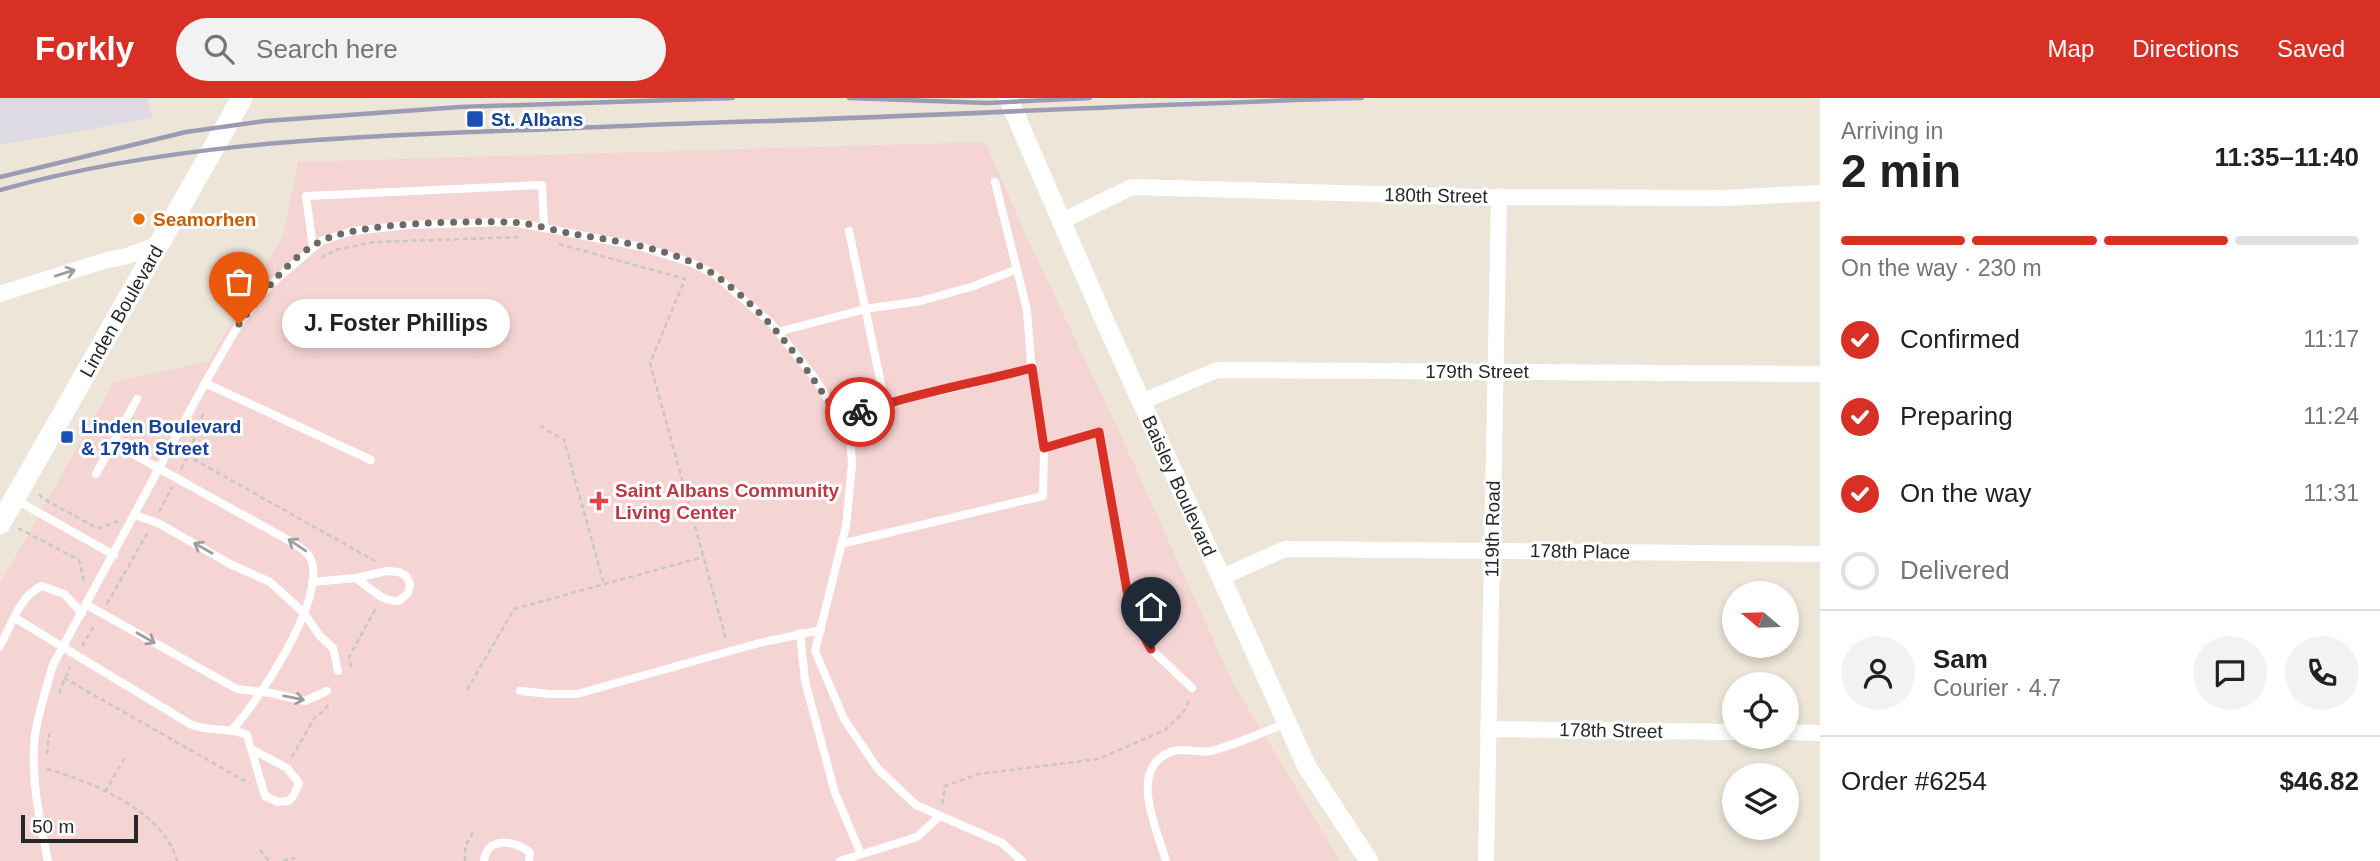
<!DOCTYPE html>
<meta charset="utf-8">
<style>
body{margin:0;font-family:Helvetica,sans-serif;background:#f2f2f2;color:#202124;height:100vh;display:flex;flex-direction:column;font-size:26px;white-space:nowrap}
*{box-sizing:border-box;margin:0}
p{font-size:23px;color:#757577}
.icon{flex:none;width:38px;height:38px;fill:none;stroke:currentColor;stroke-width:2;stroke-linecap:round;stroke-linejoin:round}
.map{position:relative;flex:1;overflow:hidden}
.side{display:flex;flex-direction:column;background:#fff;width:560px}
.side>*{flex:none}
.needle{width:46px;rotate:289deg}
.controls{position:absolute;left:1722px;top:483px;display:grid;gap:14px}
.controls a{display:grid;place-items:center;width:77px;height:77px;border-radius:50%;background:#fff;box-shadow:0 4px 10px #0003;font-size:35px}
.scale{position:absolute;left:21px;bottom:18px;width:117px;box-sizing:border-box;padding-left:7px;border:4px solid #282828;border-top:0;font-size:19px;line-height:24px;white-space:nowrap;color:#282828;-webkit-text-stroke:5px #fff;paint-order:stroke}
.pin{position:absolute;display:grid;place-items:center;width:60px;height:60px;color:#fff;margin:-72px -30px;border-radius:50% 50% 50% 0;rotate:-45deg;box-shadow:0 0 7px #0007}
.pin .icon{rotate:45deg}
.courier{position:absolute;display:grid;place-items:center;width:70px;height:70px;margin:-35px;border:5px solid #d93025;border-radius:50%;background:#fff;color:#222;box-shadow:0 2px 9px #0007}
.bubble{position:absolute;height:49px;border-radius:24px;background:#fff;box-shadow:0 4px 10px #0003;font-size:23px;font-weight:700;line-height:49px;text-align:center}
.summary em{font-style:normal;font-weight:700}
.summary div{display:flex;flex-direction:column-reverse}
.summary{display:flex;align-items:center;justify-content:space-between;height:119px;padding:0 21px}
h1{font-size:46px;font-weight:700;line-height:52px}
.bar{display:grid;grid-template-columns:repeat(4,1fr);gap:10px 7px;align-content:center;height:84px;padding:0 21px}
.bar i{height:9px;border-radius:5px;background:#e0e0e0}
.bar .current{background:#d93025}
.bar p{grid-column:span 4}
.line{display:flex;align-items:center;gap:18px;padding:0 21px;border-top:2px solid #e0e0e0}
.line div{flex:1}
.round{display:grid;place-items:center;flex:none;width:74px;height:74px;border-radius:37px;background:#f2f2f2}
ol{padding:0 21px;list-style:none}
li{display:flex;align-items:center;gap:21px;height:77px}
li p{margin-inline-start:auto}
li .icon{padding:7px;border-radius:50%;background:#d93025;color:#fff;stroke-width:4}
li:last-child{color:#757577}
li i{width:38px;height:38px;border:4px solid #e0e0e0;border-radius:50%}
header{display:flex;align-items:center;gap:42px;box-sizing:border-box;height:98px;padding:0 35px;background:#d93025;color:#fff}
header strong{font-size:33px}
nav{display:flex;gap:38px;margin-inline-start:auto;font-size:24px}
.search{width:490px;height:63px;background:#f2f2f2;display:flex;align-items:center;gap:18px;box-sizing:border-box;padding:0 24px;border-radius:38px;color:#757577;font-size:26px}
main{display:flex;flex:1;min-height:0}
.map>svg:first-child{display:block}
.industrial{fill:#dddae3}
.medical{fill:#f4d5d4}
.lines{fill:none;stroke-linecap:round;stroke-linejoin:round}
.path{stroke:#c7c7c7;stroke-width:2.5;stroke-dasharray:5 3.5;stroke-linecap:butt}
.service{stroke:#fff;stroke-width:8}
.minor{stroke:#fff;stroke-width:16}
.tertiary{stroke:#fff;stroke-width:19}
.secondary{stroke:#fff;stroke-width:21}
.rail{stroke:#9b9cb4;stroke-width:4.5}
.oneway{stroke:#9e9e9e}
.done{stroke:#6d6a66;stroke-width:7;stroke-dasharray:0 12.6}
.route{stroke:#d93025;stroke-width:9}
.transit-dot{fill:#1a4fb4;stroke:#fff;stroke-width:2.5}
.food-dot{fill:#e8710a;stroke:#fff;stroke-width:2.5}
.health-dot{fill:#e0444e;stroke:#fff;stroke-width:2.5}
.labels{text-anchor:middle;stroke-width:6;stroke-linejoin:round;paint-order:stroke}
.transit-label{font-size:19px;font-weight:bold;fill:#164399;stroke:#fff;text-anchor:start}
.street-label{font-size:19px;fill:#282828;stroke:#fff}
.food-label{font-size:19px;font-weight:bold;fill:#c56008;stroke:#fff;text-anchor:start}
.health-label{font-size:19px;font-weight:bold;fill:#be3a42;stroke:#fff;text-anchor:start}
</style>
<header>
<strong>Forkly</strong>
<div class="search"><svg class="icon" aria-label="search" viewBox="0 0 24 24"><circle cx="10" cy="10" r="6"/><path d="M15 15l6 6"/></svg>Search here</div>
<nav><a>Map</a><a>Directions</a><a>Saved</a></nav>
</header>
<main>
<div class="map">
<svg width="1820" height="763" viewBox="0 0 1820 763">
<rect width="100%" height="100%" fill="#ece5d8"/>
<path class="industrial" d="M0 0H147L153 20 0 47Z"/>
<path class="medical" d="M985 44 1029 144 1113 320 1233 585 1340 763H0V486L114 284 209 263 283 138 298 64Z"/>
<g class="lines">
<g class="path">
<path d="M559 146 685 181 650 265 726 541"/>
<path d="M321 160 335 152 374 144 522 139"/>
<path d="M203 316 188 358 375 463"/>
<path d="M540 328 564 342 604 486"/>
<path d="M181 371 188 358"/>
<path d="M39 396 42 400 93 428 100 430 118 423"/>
<path d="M159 414 172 389"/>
<path d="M18 430 79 462 84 483"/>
<path d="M107 506 149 432"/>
<path d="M82 548 95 526"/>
<path d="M351 569 349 559 376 510"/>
<path d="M64 580 250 686"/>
<path d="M467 592 514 511 703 459"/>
<path d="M59 595 70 569"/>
<path d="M47 656 49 635"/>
<path d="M292 659 315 619 324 613 330 604"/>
<path d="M47 671C91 683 165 714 177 763"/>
<path d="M105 694 124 661"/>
<path d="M942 706 945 688 979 676 1098 661 1165 632 1183 615 1190 600"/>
<path d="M260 752 269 763"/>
<path d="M283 763 295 760"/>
<path d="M465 763V749L473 734"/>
</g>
<g class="service">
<path d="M995 84 1027 212 1031 264 1044 350 1099 334 1131 515 1151 551 1192 590"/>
<path d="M849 133 885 305"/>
<path d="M313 149 306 98 542 87 544 130"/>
<path d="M778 234 865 211 921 203 974 188 1017 171"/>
<path d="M205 285 371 362"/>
<path d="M840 321 895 302 954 290 1032 270"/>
<path d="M113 345 288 442C299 449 311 454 313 468 319 511 261 599 233 631"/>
<path d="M96 376 137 301"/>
<path d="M16 402 114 457"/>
<path d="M135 417 158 425 230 466 270 484 305 516 319 537 333 550 338 573"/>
<path d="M841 446 1043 398 1044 350"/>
<path d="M312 484 356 480 387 473 399 474 406 478 410 486 408 495 399 503C382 504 370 490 356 480"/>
<path d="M87 507 237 591 271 595 305 603 327 593"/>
<path d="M15 520 190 626C211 635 227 628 247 637L265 698 278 704 289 703 294 697 299 685 287 670 253 652"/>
<path d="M800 535 805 583 835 695 861 756"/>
<path d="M0 548C11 528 20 497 42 488L64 496 82 515"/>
<path d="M520 593 551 596H577L759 545 821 532"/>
<path d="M48 763C40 723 30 677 35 637 39 613 46 590 53 567L205 285 239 226 271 186 321 143 353 133 409 127 513 124 642 149 692 165 714 176 770 224 814 279 850 336 852 366 846 428 815 553 844 621 878 671 916 707 1002 745 1022 763"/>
<path d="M484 763C486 738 517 742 530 755L529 763"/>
<path d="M840 763 917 739 940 718"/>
<path d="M1166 763C1158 734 1128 673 1168 655 1183 648 1197 656 1211 653 1236 647 1262 634 1287 625"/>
</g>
<g class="minor">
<path d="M1060 124 1132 89 1479 99 1726 100 1820 95"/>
<path d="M0 196 107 162 124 159 159 146"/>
<path d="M1141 304 1217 272 1820 276"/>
<path d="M1220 480 1285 451 1820 456"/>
<path d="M1488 631 1734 634"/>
<path d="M1787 634 1820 635"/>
<path d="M1486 763 1499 98"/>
</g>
<path class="tertiary" id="s1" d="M1008 0 1103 219 1307 669 1369 763"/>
<path class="secondary" id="s2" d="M0 426 242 0"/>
<g class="rail">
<path d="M849 0 987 5 1090 0"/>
<path d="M0 79 186 34 265 23 460 9 733 0"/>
<path d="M0 92C161 47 331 39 497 33 566 31 634 27 703 25 923 19 1142 6 1362 0"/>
</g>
</g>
<defs><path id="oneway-shaft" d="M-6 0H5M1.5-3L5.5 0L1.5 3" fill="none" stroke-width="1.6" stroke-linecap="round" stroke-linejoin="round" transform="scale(1.75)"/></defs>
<g class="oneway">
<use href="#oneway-shaft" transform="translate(65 175) rotate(-17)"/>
<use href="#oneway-shaft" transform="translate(297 447) rotate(-146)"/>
<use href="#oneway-shaft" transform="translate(203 450) rotate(-150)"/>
<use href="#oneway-shaft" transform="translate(146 540) rotate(30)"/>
<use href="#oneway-shaft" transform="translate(294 600) rotate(11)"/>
</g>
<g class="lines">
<path class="done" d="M239 226C261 198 288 160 321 143 359 124 465 123 510 124 529 125 549 131 568 135 614 143 676 150 715 177 770 216 804 266 840 321L860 314"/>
<path class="route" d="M860 314C916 295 975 285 1032 270L1044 350 1099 334 1131 515 1151 551"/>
</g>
<g class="transit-dot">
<rect x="466" y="12" width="18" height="18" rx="3.5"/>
<rect x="60" y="332" width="14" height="14" rx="3.5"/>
</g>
<circle class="food-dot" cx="139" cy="121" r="7"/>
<path class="health-dot" d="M595.5 392.5h7v7h7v7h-7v7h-7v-7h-7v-7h7z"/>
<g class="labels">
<g class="transit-label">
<text x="491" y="28">St. Albans</text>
<text x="81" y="335">Linden Boulevard<tspan x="81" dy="22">&amp; 179th Street</tspan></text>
</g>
<g class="street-label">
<text transform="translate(1436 97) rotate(1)" y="7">180th Street</text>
<text dy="7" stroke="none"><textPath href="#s2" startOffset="245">Linden Boulevard</textPath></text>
<text x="1477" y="280">179th Street</text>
<text dy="7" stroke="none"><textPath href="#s1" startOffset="424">Baisley Boulevard</textPath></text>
<text transform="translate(1492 431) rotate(-89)" y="7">119th Road</text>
<text transform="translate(1580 453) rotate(1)" y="7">178th Place</text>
<text transform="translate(1611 632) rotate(1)" y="7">178th Street</text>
</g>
<g class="food-label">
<text x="153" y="128">Seamorhen</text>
</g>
<g class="health-label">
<text x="615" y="399">Saint Albans Community<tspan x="615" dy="22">Living Center</tspan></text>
</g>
</g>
</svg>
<div class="controls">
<a><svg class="needle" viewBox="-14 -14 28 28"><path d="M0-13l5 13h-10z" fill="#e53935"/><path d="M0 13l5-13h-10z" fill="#757577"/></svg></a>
<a><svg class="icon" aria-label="locate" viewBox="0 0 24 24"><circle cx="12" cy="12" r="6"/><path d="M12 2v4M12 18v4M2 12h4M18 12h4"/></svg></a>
<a><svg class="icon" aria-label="layers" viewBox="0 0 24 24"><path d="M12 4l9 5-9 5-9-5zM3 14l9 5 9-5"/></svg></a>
</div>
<div class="scale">50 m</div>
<div class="pin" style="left:239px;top:226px;background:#ea580c"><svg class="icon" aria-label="bag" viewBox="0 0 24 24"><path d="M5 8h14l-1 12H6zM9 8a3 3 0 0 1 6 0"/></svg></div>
<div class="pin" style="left:1151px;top:551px;background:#1f2937"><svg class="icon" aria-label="home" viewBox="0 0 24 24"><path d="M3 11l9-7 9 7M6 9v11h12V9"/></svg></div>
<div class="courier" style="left:860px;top:314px"><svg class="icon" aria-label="bike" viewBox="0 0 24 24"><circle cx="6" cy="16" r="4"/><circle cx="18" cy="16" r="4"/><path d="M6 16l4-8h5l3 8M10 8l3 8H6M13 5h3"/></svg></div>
<div class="bubble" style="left:282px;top:201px;width:228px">J. Foster Phillips</div>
</div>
<section class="side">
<div class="summary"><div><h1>2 min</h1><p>Arriving in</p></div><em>11:35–11:40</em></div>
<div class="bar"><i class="current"></i><i class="current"></i><i class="current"></i><i></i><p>On the way · 230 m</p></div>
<ol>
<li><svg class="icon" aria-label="check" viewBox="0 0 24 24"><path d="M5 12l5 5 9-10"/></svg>Confirmed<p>11:17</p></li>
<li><svg class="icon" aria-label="check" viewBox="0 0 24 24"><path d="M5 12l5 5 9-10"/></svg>Preparing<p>11:24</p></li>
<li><svg class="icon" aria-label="check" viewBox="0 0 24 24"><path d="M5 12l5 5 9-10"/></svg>On the way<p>11:31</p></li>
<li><i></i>Delivered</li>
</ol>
<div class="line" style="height:126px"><a class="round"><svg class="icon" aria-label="person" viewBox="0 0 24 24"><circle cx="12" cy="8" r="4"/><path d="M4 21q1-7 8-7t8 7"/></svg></a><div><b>Sam</b><p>Courier · 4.7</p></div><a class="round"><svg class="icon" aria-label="chat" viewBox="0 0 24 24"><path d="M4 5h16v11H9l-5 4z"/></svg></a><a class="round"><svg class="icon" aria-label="phone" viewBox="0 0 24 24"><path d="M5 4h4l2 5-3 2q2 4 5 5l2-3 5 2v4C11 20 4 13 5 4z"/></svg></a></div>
<div class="line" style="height:91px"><div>Order #6254</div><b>$46.82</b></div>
</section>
</main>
